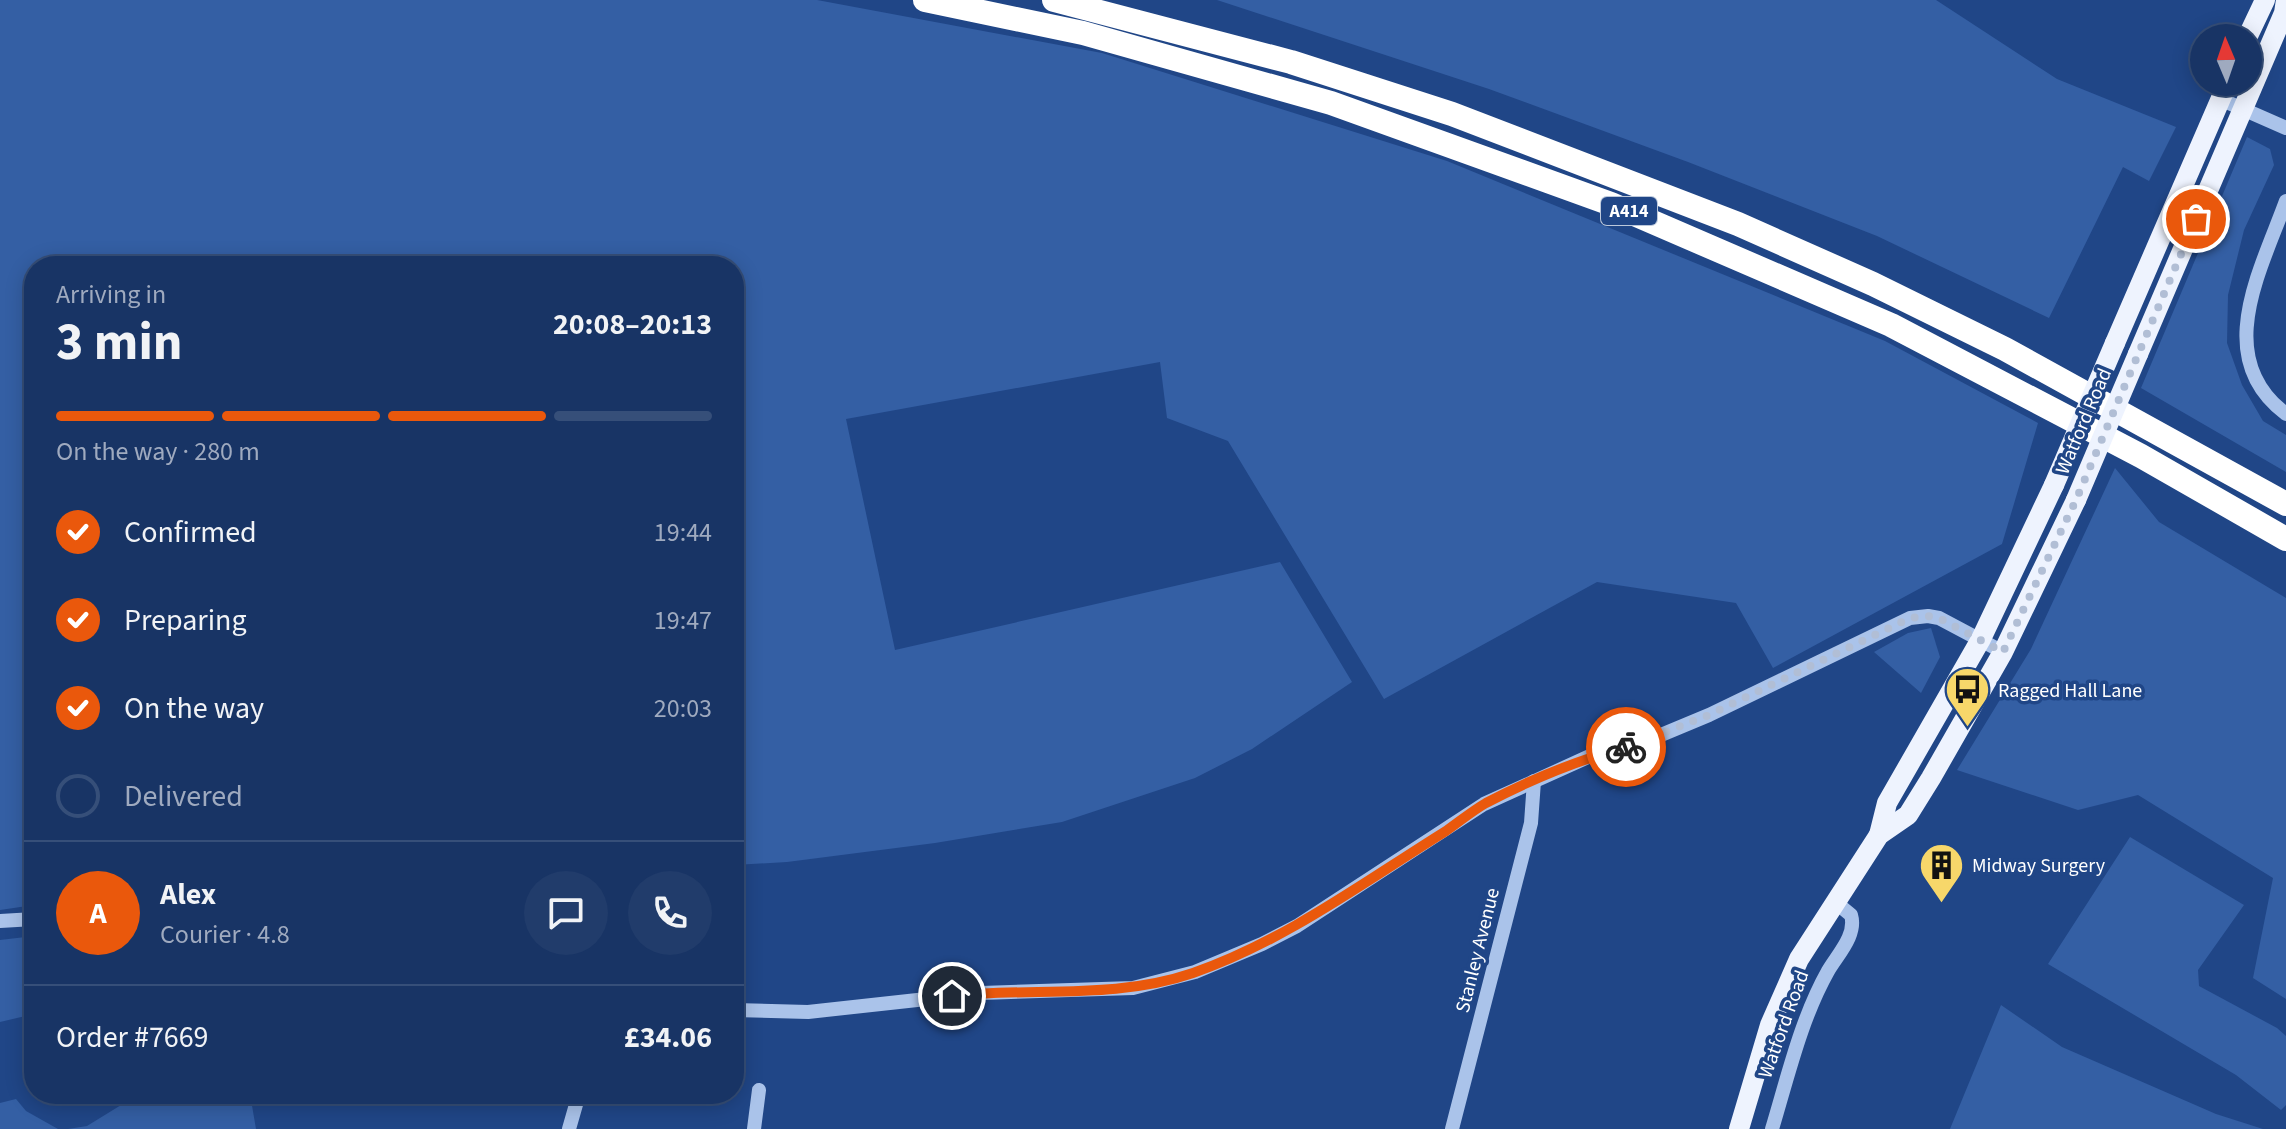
<!DOCTYPE html>
<meta charset="utf-8">
<style>
body{margin:0;font-family:"Source Sans 3",sans-serif;background:#213c6b;color:#f1f3f6;height:100vh;display:flex;flex-direction:column;font-size:30px;white-space:nowrap}
*{box-sizing:border-box;margin:0}
p{font-size:26px;color:#9faabf}
.icon{flex:none;width:44px;height:44px;fill:none;stroke:currentColor;stroke-width:2;stroke-linecap:round;stroke-linejoin:round}
.map{position:relative;flex:1;overflow:hidden}
.details{position:absolute;left:24px;top:256px;width:720px;height:848px;display:flex;flex-direction:column;background:#183465;border-radius:32px;box-shadow:0 4px 20px #0003,0 0 0 2px #364f79}
.details>*{flex:none}
.needle{width:52px;rotate:358deg}
.buttons{position:absolute;left:2190px;top:24px;display:grid;gap:16px}
.buttons a{display:grid;place-items:center;width:72px;height:72px;border-radius:50%;background:#183465;box-shadow:0 4px 20px #0003,0 0 0 2px #364f79;font-size:40px}
.pin{position:absolute;display:grid;place-items:center;width:68px;height:68px;color:#fff;margin:-34px;border:4px solid #fff;border-radius:50%;box-shadow:0 2px 8px #0007}
.courier{position:absolute;display:grid;place-items:center;width:80px;height:80px;margin:-40px;border:6px solid #ea580c;border-radius:50%;background:#fff;color:#222;box-shadow:0 2px 10px #0007}
.overview em{font-style:normal;font-weight:700}
.overview div{display:flex;flex-direction:column-reverse}
.overview{display:flex;align-items:center;justify-content:space-between;height:136px;padding:0 32px}
h1{font-size:52px;font-weight:700;line-height:60px}
.bar{display:grid;grid-template-columns:repeat(4,1fr);gap:12px 8px;align-content:center;height:96px;padding:0 32px}
.bar i{height:10px;border-radius:6px;background:#364f79}
.bar .active{background:#ea580c}
.bar p{grid-column:span 4}
.line{display:flex;align-items:center;gap:20px;padding:0 32px;border-top:2px solid #364f79}
.line div{flex:1}
.round{display:grid;place-items:center;flex:none;width:84px;height:84px;border-radius:42px;background:#213c6b}
ol{padding:0 32px;list-style:none}
li{display:flex;align-items:center;gap:24px;height:88px}
li p{margin-inline-start:auto}
li .icon{padding:8px;border-radius:50%;background:#ea580c;color:#fff;stroke-width:4}
li:last-child{color:#9faabf}
li i{width:44px;height:44px;border:4px solid #364f79;border-radius:50%}
.map>svg:first-child{display:block}
.green{fill:#345fa4}
.lines{fill:none;stroke-linecap:round;stroke-linejoin:round}
.minor{stroke:#aac3ea;stroke-width:14}
.major{stroke:#eef3fe;stroke-width:20}
.highway{stroke:#fff;stroke-width:24}
.major-bridge{stroke:#eef3fe;stroke-width:20}
.done{stroke:#b1bed5;stroke-width:8;stroke-dasharray:0 14.4}
.route{stroke:#ea580c;stroke-width:10}
.labels{text-anchor:middle;stroke-width:7;stroke-linejoin:round;paint-order:stroke}
.shield{fill:#204687;stroke:#bcc8db;stroke-width:2}
.shield-label{font-size:18px;font-weight:bold;fill:#fff}
.street-label{font-size:20px;fill:#fff;stroke:#204687}
.poi-label{font-size:20px;fill:#fff;stroke:#204687;text-anchor:start}
</style>
<div class="map">
<svg width="2286" height="1129" viewBox="0 0 2286 1129">
<rect width="100%" height="100%" fill="#204687"/>
<g class="green">
<path d="M0 0H817L1102 53 1447 161 1885 341 2038 423 2002 544 1773 668 1736 603 1597 582 1384 699 1228 441 1167 418 1160 362 846 419 895 650 1280 562 1352 682 1252 749 1195 778 1062 822 935 843 787 862 734 865V266H34V905L0 910Z"/>
<path d="M1217 0H1936L2057 79 2176 127 2149 181 2123 167 2049 318 1877 236 1688 162 1489 89Z"/>
<path d="M2247 137 2270 149 2274 165 2244 230 2228 295 2227 343 2242 385 2263 421 2286 435V472L2141 388Z"/>
<path d="M2115 468 2159 522 2286 598V999L2253 978 2273 878 2138 795 2078 810 1957 770 2031 649Z"/>
<path d="M1931 628 1940 657 1921 693 1874 652 1908 633Z"/>
<path d="M2130 837 2244 905 2198 970 2199 986 2277 1028 2286 1036V1105L2281 1110 2236 1075 2048 964Z"/>
<path d="M34 936V1014L0 1022V940Z"/>
<path d="M2001 1005 2062 1047 2216 1114 2263 1129H1950Z"/>
<path d="M161 1094 221 1097 250 1094 256 1129H68L87 1126 126 1102Z"/>
<path d="M16 1099 26 1111 58 1129H0V1103Z"/>
</g>
<g class="lines">
<g class="minor">
<path d="M2220 99 2286 128"/>
<path d="M2286 201C2261 270 2211 358 2286 414"/>
<path d="M0 921 34 919"/>
<path d="M734 1010 808 1012 981 993 1133 988 1195 972 1262 944 1297 926 1484 804 1590 756 1649 740 1709 715 1910 618 1928 616 1939 618 2003 652"/>
<path d="M569 1129 579 1094"/>
<path d="M754 1129 759 1090"/>
<path d="M1452 1129 1531 823 1534 781"/>
<path d="M1772 1129C1788 1076 1801 1019 1828 971 1838 954 1857 935 1851 915L1834 901"/>
</g>
<g class="major">
<path d="M2247 38 2265 0"/>
<path d="M2115 343 2228 82"/>
<path d="M2138 354 2284 13 2286 0"/>
<path d="M1879 835 1887 803 1981 639 2054 485"/>
<path d="M1739 1129 1770 1025 1799 959 1879 835 1908 815 1931 778 2003 652 2076 500"/>
</g>
<g class="highway">
<path d="M925 0 1083 33 1331 103 1611 204 1891 325 2141 456 2286 539"/>
<path d="M1054 0 1291 62 1452 114 1738 224 1873 284 2005 349 2286 504"/>
</g>
<g class="major-bridge">
<path d="M2054 485 2115 343"/>
<path d="M2076 500 2138 354"/>
</g>
</g>
<g class="lines">
<path class="done" d="M1626 747 1709 715 1910 618 1928 616 1939 618 2003 652 2076 500 2196 219"/>
<path class="route" d="M952 996C1033 987 1114 1000 1193 973 1285 941 1364 882 1446 831 1459 822 1472 811 1486 803 1530 780 1578 760 1626 747"/>
</g>
<defs>
<symbol id="bus-pin" viewBox="-11 -11 22 30"><path d="M0 17L-7.5 6A9.5 9.5 0 1 1 7.5 6Z" fill="#f7d76a" stroke="#204687"/><path d="M-5-6H5V4H4V6H2V4H-2V6H-4V4H-5ZM-3.5-4V0h7V-4ZM-3.5 1.2v1.5H-2V1.2ZM2 1.2v1.5H3.5V1.2Z" fill="#111"/></symbol>
<symbol id="building-pin" viewBox="-11 -11 22 30"><path d="M0 17L-7.5 6A9.5 9.5 0 1 1 7.5 6Z" fill="#f7d76a" stroke="#204687"/><path d="M-4-6H4V6H1V3H-1V6H-4ZM-2.5-4.3h1.7v1.8h-1.7ZM.8-4.3h1.7v1.8H.8ZM-2.5-1h1.7V.8h-1.7ZM.8-1h1.7V.8H.8Z" fill="#111"/></symbol>
</defs>
<g fill-rule="evenodd">
<use href="#bus-pin" x="1942" y="664" width="51" height="69"/>
<use href="#building-pin" x="1916" y="840" width="51" height="69"/>
</g>
<g class="labels">
<rect class="shield" x="1601" y="197" width="56" height="28" rx="6"/>
<g class="shield-label">
<text x="1629" y="217">A414</text>
</g>
<g class="street-label">
<text transform="translate(2083 421) rotate(-67)" y="7">Watford Road</text>
<text transform="translate(1477 950) rotate(-76)" y="7">Stanley Avenue</text>
<text transform="translate(1783 1024) rotate(-70)" y="7">Watford Road</text>
</g>
<g class="poi-label">
<text x="1998" y="697">Ragged Hall Lane</text>
<text x="1972" y="872">Midway Surgery</text>
</g>
</g>
</svg>
<div class="buttons">
<a><svg class="needle" viewBox="-14 -14 28 28"><path d="M0-13l5 13h-10z" fill="#e53935"/><path d="M0 13l5-13h-10z" fill="#9faabf"/></svg></a>
</div>
<div class="pin" style="left:2196px;top:219px;background:#ea580c"><svg class="icon" aria-label="bag" viewBox="0 0 24 24"><path d="M5 8h14l-1 12H6zM9 8a3 3 0 0 1 6 0"/></svg></div>
<div class="pin" style="left:952px;top:996px;background:#1f2937"><svg class="icon" aria-label="home" viewBox="0 0 24 24"><path d="M3 11l9-7 9 7M6 9v11h12V9"/></svg></div>
<div class="courier" style="left:1626px;top:747px"><svg class="icon" aria-label="bike" viewBox="0 0 24 24"><circle cx="6" cy="16" r="4"/><circle cx="18" cy="16" r="4"/><path d="M6 16l4-8h5l3 8M10 8l3 8H6M13 5h3"/></svg></div>
<section class="details">
<div class="overview"><div><h1>3 min</h1><p>Arriving in</p></div><em>20:08–20:13</em></div>
<div class="bar"><i class="active"></i><i class="active"></i><i class="active"></i><i></i><p>On the way · 280 m</p></div>
<ol>
<li><svg class="icon" aria-label="check" viewBox="0 0 24 24"><path d="M5 12l5 5 9-10"/></svg>Confirmed<p>19:44</p></li>
<li><svg class="icon" aria-label="check" viewBox="0 0 24 24"><path d="M5 12l5 5 9-10"/></svg>Preparing<p>19:47</p></li>
<li><svg class="icon" aria-label="check" viewBox="0 0 24 24"><path d="M5 12l5 5 9-10"/></svg>On the way<p>20:03</p></li>
<li><i></i>Delivered</li>
</ol>
<div class="line" style="height:144px"><b class="round" style="background:#ea580c;color:#fff">A</b><div><b>Alex</b><p>Courier · 4.8</p></div><a class="round"><svg class="icon" aria-label="chat" viewBox="0 0 24 24"><path d="M4 5h16v11H9l-5 4z"/></svg></a><a class="round"><svg class="icon" aria-label="phone" viewBox="0 0 24 24"><path d="M5 4h4l2 5-3 2q2 4 5 5l2-3 5 2v4C11 20 4 13 5 4z"/></svg></a></div>
<div class="line" style="height:104px"><div>Order #7669</div><b>£34.06</b></div>
</section>
</div>
